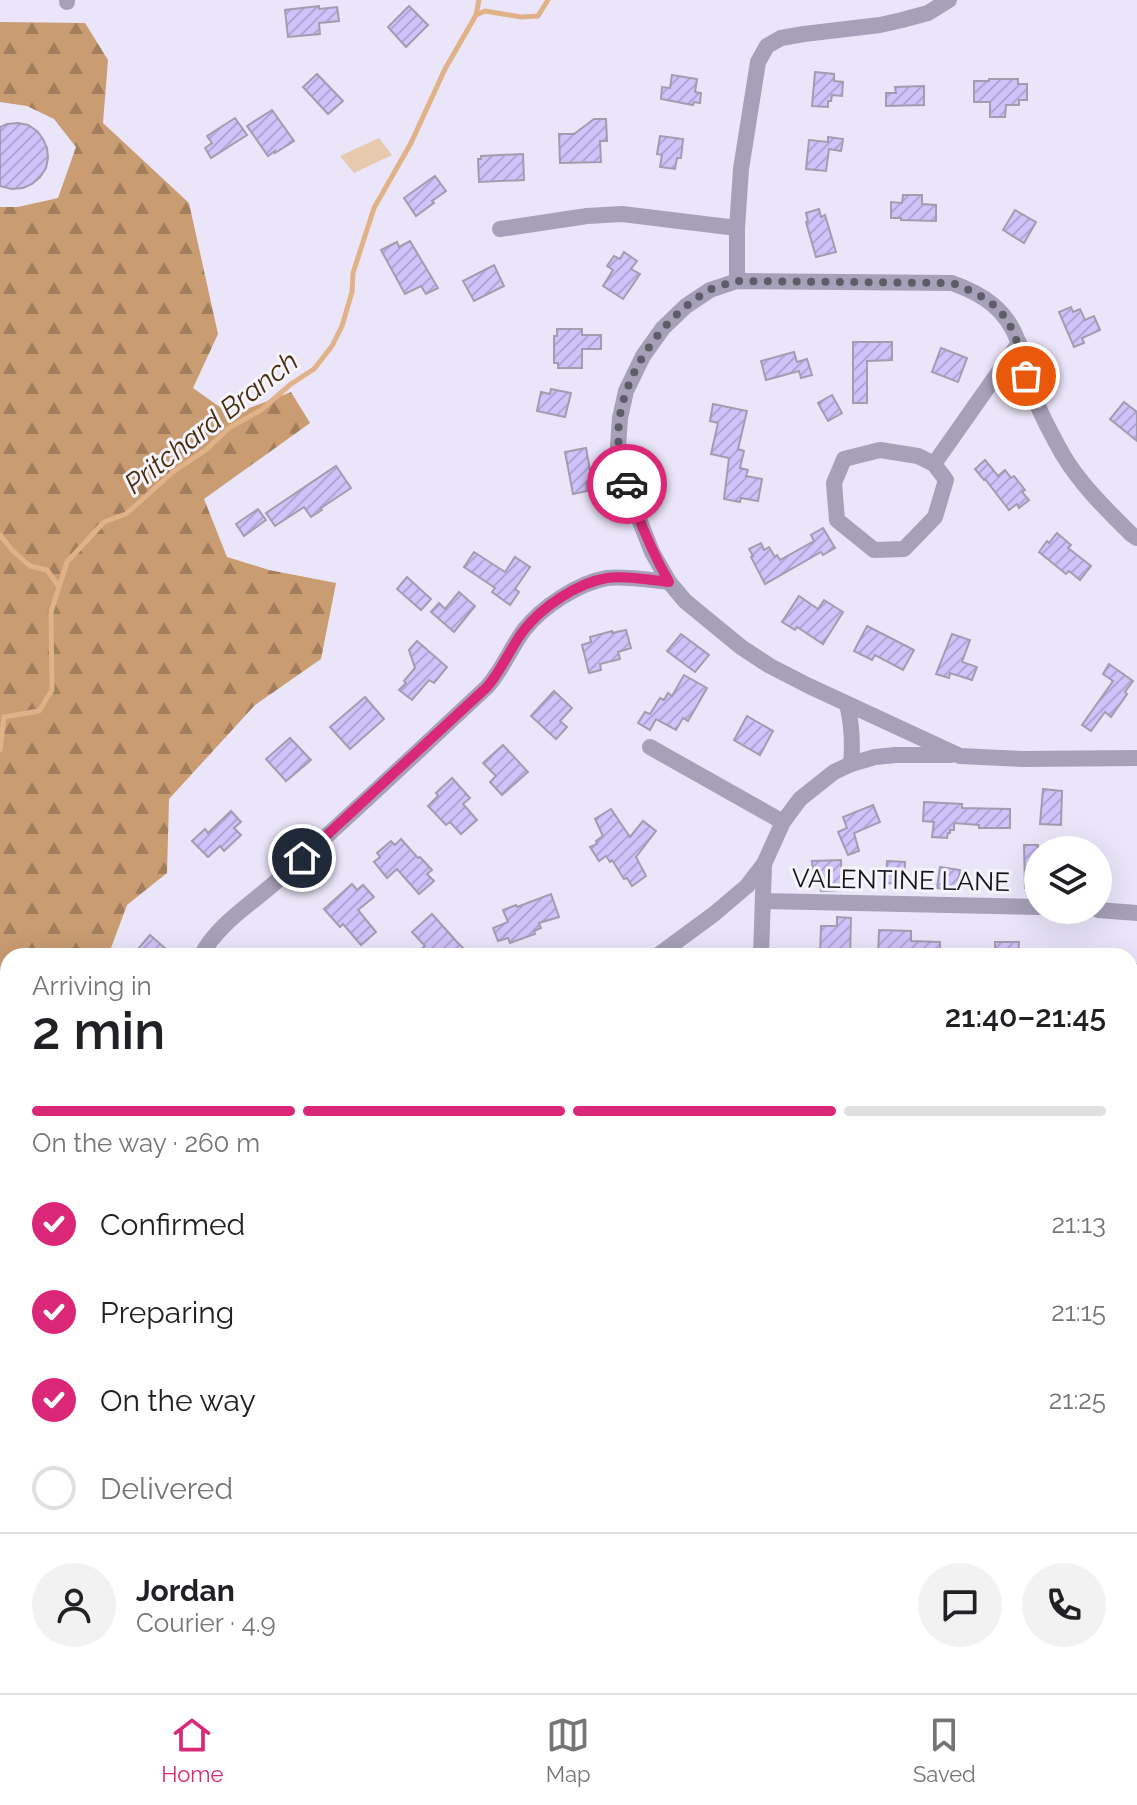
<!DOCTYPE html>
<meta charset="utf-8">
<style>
body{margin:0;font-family:Raleway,sans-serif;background:#f2f2f2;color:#202124;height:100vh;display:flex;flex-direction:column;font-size:30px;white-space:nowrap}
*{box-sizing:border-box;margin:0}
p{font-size:26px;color:#757577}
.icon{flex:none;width:44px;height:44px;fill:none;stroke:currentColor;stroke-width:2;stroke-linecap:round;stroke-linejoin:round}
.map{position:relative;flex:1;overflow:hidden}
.details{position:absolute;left:0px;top:948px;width:1138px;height:746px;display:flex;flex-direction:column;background:#fff;border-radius:24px 24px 0 0;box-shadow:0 8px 32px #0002}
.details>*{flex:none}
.controls{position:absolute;left:1024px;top:836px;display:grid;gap:16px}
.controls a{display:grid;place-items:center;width:88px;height:88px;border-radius:50%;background:#fff;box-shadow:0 8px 32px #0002;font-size:40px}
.pin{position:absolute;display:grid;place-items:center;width:68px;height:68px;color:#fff;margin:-34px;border:4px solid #fff;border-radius:50%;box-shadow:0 2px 8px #0007}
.courier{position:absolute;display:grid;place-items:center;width:80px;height:80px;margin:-40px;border:6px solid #db2777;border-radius:50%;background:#fff;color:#222;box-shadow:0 2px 10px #0007}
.head em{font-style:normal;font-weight:600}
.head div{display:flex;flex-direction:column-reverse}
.head{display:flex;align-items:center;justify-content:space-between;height:136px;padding:0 32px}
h1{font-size:52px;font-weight:600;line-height:60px}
.bar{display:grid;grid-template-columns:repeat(4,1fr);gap:12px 8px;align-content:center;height:96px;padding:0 32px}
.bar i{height:10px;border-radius:6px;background:#e0e0e0}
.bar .on{background:#db2777}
.bar p{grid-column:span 4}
.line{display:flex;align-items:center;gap:20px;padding:0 32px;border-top:2px solid #e0e0e0}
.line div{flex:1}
.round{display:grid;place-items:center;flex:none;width:84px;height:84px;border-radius:42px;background:#f2f2f2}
ol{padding:0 32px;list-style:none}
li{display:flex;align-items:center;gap:24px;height:88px}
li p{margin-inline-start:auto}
li .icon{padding:8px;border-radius:50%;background:#db2777;color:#fff;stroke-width:4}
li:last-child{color:#757577}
li i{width:44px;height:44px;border:4px solid #e0e0e0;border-radius:50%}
.dock{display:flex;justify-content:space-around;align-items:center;height:112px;border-top:2px solid #e0e0e0;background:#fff;font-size:22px;color:#757577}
.dock a{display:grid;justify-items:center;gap:4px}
.dock .on{color:#db2777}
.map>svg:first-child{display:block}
.forest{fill:url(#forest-firs)}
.park{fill:#e7c9ad}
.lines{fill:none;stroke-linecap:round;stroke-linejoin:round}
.stream{stroke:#e1b287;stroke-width:5}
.building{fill:url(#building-hatch);stroke:#a19daf;stroke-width:2}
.street{stroke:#a6a0b8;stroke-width:16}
.done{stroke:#5e5c67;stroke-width:8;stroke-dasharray:0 14.4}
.route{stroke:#db2777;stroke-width:10}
.labels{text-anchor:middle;stroke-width:6;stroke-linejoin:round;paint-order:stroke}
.street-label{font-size:26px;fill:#131218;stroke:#f6f4fc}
.water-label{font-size:28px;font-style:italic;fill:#4a2b08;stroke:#f6f4fc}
</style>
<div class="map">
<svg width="1137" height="1693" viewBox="0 0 1137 1693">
<defs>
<pattern id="forest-firs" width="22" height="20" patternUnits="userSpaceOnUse" patternTransform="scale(2)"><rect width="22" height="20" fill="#c99c71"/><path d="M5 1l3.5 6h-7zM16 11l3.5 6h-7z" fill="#a27e5c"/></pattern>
<pattern id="building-hatch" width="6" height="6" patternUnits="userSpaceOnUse" patternTransform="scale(2)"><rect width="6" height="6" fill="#d0c2fa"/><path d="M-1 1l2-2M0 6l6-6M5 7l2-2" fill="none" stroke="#b2a6d6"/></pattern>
</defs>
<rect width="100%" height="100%" fill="#eae5f9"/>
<path class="forest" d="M0 22 85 23 108 60 103 123 189 203 218 334 193 388 231 415 291 392 310 423 204 499 227 557 269 570 336 583 321 659 255 705 169 799 167 873 127 905 108 956H8V1526L0 1528V207H18L58 198 76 147 54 119 27 106 0 102Z"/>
<path class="park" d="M379 138 392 155 354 173 340 156Z"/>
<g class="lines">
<g class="stream">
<path d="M476 15 485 11 521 17 538 16 548 0"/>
<path d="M0 535 12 550 30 566 47 570 59 587"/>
<path d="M0 750 4 717 39 711 52 690 51 612 67 562 104 522 126 514 173 472 207 449 229 428 261 410 291 384 314 369 332 346 342 326 352 292 353 273 374 208 411 143 445 69 476 15 479 0"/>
</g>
</g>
<g class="building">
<path d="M319 6V9L337 7 339 21 319 23 320 34 288 37 285 10Z"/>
<path d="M409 6 428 25 406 47 388 27Z"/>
<path d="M815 72 834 74V81L843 82 842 96 832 95 831 101H828V107L812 106Z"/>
<path d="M317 74 343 101 328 114 303 87Z"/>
<path d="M672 75 697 79 695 92 701 93 700 103 694 102 693 105 661 99 662 87 670 88Z"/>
<path d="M989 79H1018V84H1027V100H1019V105H1006L1005 117H990V102H974V81H989Z"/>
<path d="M924 86V105L886 106V93H896L895 87Z"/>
<path d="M272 110 294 141 275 153V151L268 156 247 126Z"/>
<path d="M235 118 247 135 211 158 205 148 212 143 207 136Z"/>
<path d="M594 119H606L607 141H600L601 162 560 163 559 134H574Z"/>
<path d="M18 123 28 125 37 131 43 139 47 148 48 158 46 168 40 177 32 184 23 188 12 189 0 186V127L7 124Z"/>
<path d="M660 136 683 139 681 158H677L675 169 660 167 662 155 657 154Z"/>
<path d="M828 137 843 139 841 151 829 149 826 171 806 169 809 140 828 142Z"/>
<path d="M523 154 524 180 479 182 478 159H481V156Z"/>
<path d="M435 176 446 191 432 201 434 203 416 216 404 198Z"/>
<path d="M903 195H922V204L936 205V221L901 220V218H891V202L902 203Z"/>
<path d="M819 209 821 217 825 215 836 252 816 257 806 222 808 221 806 213Z"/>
<path d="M1015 210 1036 222 1024 243 1003 230Z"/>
<path d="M410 241 438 288 426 294 421 286 405 294 381 250 397 242 399 247Z"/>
<path d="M624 252 637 261 631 269 640 274 623 299 603 286 613 270 607 266 614 256 620 259Z"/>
<path d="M494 265 504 286 474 301 463 281Z"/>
<path d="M1071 307 1073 312 1080 309 1085 320 1094 316 1100 330 1082 338 1084 343 1074 347 1059 312Z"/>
<path d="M557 329H582V335H601V349H582V368H558V363H554V336H557Z"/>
<path d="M853 342H892V360L867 361V403H853Z"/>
<path d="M941 348 967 358 958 382 932 372Z"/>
<path d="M794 352 797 362 807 359 812 375 801 378 799 371 766 380 761 361Z"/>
<path d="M551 389 571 393 565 417 537 411 541 392 550 394Z"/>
<path d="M832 395 842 413 828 421 818 403Z"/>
<path d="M1124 402 1137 412V441L1110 419Z"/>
<path d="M713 404 747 411 738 449 744 451 740 468 748 470 746 476 762 479 758 501 741 498 740 502 724 499 729 458 711 454 718 423 710 421Z"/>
<path d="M586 448 592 481 586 482 587 491 573 494 565 452Z"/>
<path d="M985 460 998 476 1005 470 1011 478 1014 476 1025 490 1022 492 1029 500 1019 508 1017 504 1009 510 985 479 984 480 975 469Z"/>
<path d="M336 466 351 488 321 508 322 510 311 517 304 507 275 526 266 513Z"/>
<path d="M258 509 266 520 244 536 236 524Z"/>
<path d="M823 528 835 548 823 555 821 552 765 584 751 557 753 556 749 549 761 543 764 550 769 547 775 557 777 555 780 560 814 541 811 535Z"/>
<path d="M1057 533 1071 545 1068 548 1091 566 1080 580 1069 571 1066 574 1039 552 1047 541 1049 543Z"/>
<path d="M474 552 505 572 515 557 530 567 515 589 519 592 510 605 492 592 495 588 464 567Z"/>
<path d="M407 577 431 599 421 610 397 589Z"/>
<path d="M459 592 475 606 454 632 431 612 439 603 445 609Z"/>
<path d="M799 596 818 609 824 600 843 612 823 644 797 627 795 630 782 622Z"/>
<path d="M867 626 914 650 903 670 875 655 872 660 854 651Z"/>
<path d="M626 630 631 648 618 652 620 659 600 664 601 670 589 673 582 645 591 642 590 637 612 631V633Z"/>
<path d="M681 634 709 655 695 672 667 651Z"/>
<path d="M952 634 970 640 962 662 977 667 972 680 950 673 949 678 936 674Z"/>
<path d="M417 641 447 667 434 683 429 680 412 700 399 690 406 683 404 681 415 668 409 650Z"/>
<path d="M1109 664 1133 681 1125 692 1127 694 1111 717 1105 712 1091 731 1082 725 1113 681 1103 674Z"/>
<path d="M684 675 707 688 688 721 683 718 676 730 656 719 650 730 638 723 645 712 650 714 660 698 664 700 668 693 672 696Z"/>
<path d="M554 691 572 708 560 721 567 727 556 739 531 716Z"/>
<path d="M365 697 384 719 350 749 330 727Z"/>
<path d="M747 716 773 731 760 755 734 740Z"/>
<path d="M290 738 311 760 286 781 266 759Z"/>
<path d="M503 745 528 772 502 795 490 782 496 776 483 763Z"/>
<path d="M452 778 470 798 463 804 477 820 461 834 450 822 446 825 428 806 438 796 436 793Z"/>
<path d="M1043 789 1062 791 1061 825 1040 824Z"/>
<path d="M924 802 962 804V808L1010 809V828H979V825L954 823V830H950V833H948L947 838 932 837 934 822 923 821Z"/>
<path d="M873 805 880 822 854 833 859 851 848 855 838 832 847 828 843 817Z"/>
<path d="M611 809 630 837 643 821 656 831 636 857 646 876 632 886 627 878 624 879 612 860 610 862 606 856 599 861 590 847 597 844 596 841 603 836 595 819Z"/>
<path d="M231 811 241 822 234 828 241 835 224 851 220 846 208 857 192 841 205 829 208 833Z"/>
<path d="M401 839 418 858 420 857 432 870 427 874 434 881 419 894 397 869 387 878 374 862 380 857 377 853 391 841 395 845Z"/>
<path d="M1024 845H1038V888H1025Z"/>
<path d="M841 860 842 890 821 891 820 874 813 875 812 861Z"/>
<path d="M887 861 905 862 904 884 886 883Z"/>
<path d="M940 867 960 870 957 891 937 888Z"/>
<path d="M352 884 357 890 363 885 374 897 358 910 376 932 361 945 343 924 340 927 324 909Z"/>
<path d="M551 894 559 917 539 923 541 928 534 931 535 934 510 943 508 938 498 941 493 928 508 922 503 910 516 905 517 907Z"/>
<path d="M432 914 457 942 471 956H412L425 946 412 932Z"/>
<path d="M837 917 851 918 850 956H820L821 926H837Z"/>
<path d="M879 930 911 931V941L940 942V956H878Z"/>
<path d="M150 935 174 956H132Z"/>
<path d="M995 942H1019L1018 956H995Z"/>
</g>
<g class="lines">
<g class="street">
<path d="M67 2V0"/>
<path d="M500 229 587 216 622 214 737 228"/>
<path d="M737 281V228L741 169 758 62 767 46 781 38 804 34 880 25 902 20 928 13 949 0"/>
<path d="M880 450 918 456 934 464 946 480 935 517 904 549 874 550 837 520 834 483 844 459Z"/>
<path d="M934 464 1019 343"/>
<path d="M1137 538 1131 534C1106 509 1081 485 1063 455 1049 430 1035 404 1027 377 1023 366 1022 353 1018 341 1006 309 983 294 952 283L737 281 710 290 686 306 663 328 643 356 626 391 620 418 618 446 625 475 637 514 652 552 669 582 685 601 741 647 770 666 809 686 960 756 1022 759 1137 758"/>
<path d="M847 704C852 725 853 743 851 764"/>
<path d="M650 747 783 822"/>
<path d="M763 901 1038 907"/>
<path d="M1098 910 1137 913"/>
<path d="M201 956C217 924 253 903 279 879 350 816 418 751 487 687 503 669 510 649 524 630 542 607 578 583 607 578 625 576 650 580 669 582"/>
<path d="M657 956 714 914 747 886 764 864"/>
<path d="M761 956 764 864 783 822 800 799 834 772 851 764 875 757 896 755H951"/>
<path d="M1130 972 1137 971"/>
<path d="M1036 1686 1137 1690"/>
<path d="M587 1693 588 1686"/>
</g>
</g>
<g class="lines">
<path class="done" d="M627 484C624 473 620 460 619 448 612 388 658 320 708 291 716 286 728 284 737 281L952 283C1006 303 1014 323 1026 376"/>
<path class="route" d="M302 858 487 687C502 670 510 648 524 630 542 607 577 583 607 578 625 575 650 580 669 582 651 550 638 519 627 484"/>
</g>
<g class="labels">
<g class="street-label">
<text transform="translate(901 880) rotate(1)" y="9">VALENTINE LANE</text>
</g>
<g class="water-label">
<text transform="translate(211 422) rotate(-38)" y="10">Pritchard Branch</text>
</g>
</g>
</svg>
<div class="controls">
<a><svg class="icon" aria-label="layers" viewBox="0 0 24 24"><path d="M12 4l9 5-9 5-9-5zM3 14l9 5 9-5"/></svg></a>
</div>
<div class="pin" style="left:1026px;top:376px;background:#ea580c"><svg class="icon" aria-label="bag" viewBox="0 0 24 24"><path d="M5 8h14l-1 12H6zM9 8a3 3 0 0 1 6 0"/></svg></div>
<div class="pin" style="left:302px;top:858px;background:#1f2937"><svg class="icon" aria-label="home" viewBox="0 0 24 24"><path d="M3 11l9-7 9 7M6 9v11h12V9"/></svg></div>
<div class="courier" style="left:627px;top:484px"><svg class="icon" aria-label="car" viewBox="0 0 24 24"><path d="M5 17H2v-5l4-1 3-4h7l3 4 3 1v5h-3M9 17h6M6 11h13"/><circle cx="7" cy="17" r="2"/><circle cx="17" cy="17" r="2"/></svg></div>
<section class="details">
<div class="head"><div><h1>2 min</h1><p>Arriving in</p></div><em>21:40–21:45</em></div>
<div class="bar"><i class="on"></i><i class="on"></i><i class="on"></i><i></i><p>On the way · 260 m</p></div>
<ol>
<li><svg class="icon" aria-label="check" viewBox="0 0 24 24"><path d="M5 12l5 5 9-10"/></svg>Confirmed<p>21:13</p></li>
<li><svg class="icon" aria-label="check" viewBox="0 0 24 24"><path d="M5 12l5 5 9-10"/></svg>Preparing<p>21:15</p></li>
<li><svg class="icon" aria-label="check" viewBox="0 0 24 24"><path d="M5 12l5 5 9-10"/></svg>On the way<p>21:25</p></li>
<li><i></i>Delivered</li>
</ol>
<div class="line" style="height:144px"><a class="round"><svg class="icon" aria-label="person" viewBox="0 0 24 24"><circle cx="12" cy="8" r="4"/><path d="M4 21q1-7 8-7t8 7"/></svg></a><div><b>Jordan</b><p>Courier · 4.9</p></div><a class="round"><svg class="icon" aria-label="chat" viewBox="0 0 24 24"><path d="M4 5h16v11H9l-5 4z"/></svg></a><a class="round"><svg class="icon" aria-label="phone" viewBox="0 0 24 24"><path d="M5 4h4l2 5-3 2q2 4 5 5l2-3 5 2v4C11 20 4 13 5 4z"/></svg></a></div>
</section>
</div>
<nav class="dock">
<a class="on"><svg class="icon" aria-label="home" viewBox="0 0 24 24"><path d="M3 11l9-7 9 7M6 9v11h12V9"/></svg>Home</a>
<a><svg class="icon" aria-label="map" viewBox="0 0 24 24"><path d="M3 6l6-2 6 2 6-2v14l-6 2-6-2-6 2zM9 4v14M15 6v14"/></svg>Map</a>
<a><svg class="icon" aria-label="saved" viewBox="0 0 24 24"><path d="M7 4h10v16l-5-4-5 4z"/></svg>Saved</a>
</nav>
